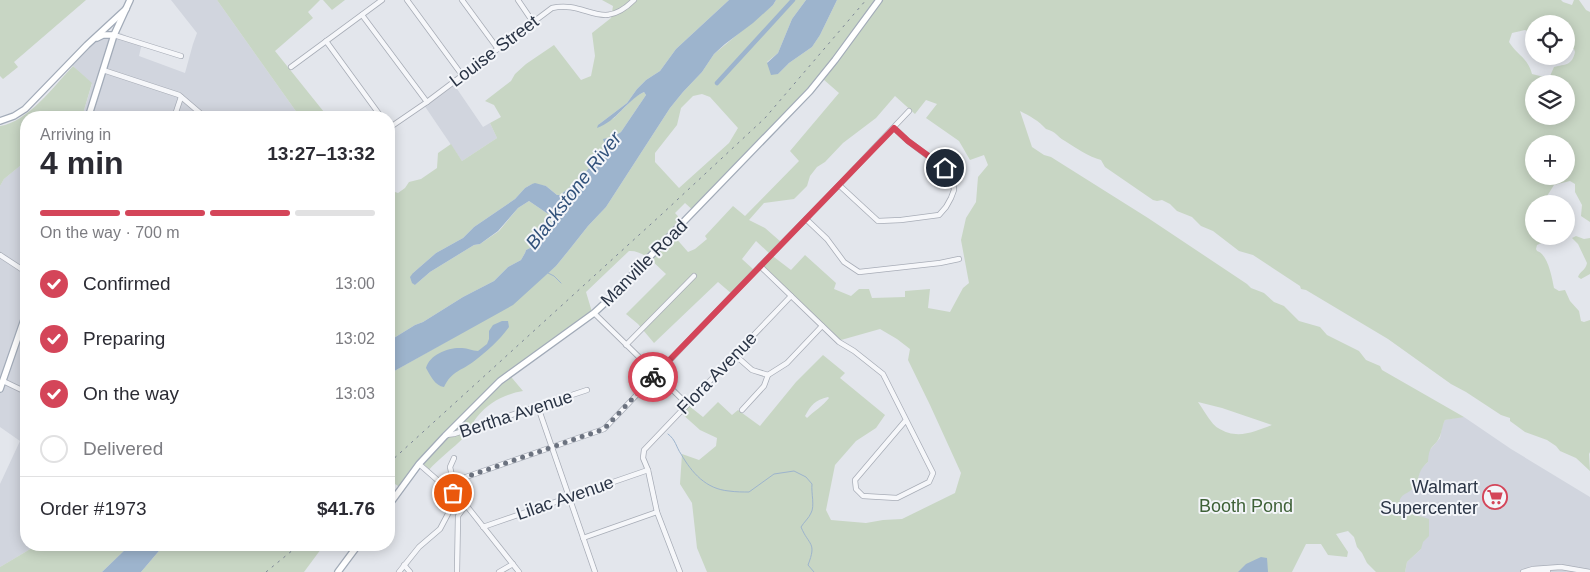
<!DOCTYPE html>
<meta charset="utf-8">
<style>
body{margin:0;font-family:Helvetica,sans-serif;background:#f7f7f7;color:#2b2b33;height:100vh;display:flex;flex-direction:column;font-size:19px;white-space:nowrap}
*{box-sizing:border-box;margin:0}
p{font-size:16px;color:#7c7c81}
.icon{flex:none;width:28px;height:28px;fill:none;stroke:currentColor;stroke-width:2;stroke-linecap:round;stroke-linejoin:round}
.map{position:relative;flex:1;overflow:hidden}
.details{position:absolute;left:20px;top:111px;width:375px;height:440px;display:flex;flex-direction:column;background:#fff;border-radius:20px;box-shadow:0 2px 12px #0003}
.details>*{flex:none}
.buttons{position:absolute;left:1525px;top:15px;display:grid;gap:10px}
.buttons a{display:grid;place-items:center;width:50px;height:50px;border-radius:50%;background:#fff;box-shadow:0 2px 12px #0003;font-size:25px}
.pin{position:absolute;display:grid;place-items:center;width:42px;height:42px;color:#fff;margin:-21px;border:2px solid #fff;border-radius:50%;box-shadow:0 1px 5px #0007}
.courier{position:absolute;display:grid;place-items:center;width:50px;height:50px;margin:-25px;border:4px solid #d44559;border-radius:50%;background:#fff;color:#222;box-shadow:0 1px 6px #0007}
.summary em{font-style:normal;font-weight:600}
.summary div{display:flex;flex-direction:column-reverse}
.summary{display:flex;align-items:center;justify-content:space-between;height:85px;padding:0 20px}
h1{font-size:32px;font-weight:600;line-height:38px}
.bar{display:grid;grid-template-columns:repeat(4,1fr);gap:8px 5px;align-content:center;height:60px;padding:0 20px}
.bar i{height:6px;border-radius:4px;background:#e1e1e2}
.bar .current{background:#d44559}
.bar p{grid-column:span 4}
.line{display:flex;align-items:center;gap:12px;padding:0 20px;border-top:1px solid #e1e1e2}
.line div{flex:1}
ol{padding:0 20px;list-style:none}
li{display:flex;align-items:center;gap:15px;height:55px}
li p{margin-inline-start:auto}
li .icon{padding:5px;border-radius:50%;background:#d44559;color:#fff;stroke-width:4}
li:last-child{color:#7c7c81}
li i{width:28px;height:28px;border:2px solid #e1e1e2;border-radius:50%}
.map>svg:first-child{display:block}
.built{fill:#d1d5de}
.green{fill:#c8d6c4;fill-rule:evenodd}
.water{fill:#9db4cd}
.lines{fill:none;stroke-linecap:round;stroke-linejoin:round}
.stream{stroke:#9db4cd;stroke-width:1}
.canal{stroke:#9db4cd;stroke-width:4.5}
.minor-casing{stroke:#a8adb7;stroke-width:6}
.major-casing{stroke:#a2abb8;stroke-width:8}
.minor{stroke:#f6f7fa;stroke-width:4.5}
.major{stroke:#fff;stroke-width:5.5}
.rail{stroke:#7c8596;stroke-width:1;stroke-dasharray:2.5 5;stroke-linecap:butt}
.done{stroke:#6b727f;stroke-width:5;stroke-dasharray:0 9}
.route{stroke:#d44559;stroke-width:6}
.labels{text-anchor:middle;stroke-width:4;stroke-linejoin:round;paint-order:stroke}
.street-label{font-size:18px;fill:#2a3445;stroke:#f3f5f9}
.poi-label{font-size:18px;fill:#2a3445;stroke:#f3f5f9;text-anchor:end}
.park-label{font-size:18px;fill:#3e6137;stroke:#f3f5f9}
.water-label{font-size:19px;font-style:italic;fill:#32527b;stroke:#f3f5f9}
</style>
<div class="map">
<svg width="1590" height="572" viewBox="0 0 1590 572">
<rect width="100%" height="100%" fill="#e3e6ec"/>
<g class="built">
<path d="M171 0H217L300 117H82L92 84 70 63 95 38 114 30 142 43 139 56 185 73 193 44 197 33Z"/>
<path d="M453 83 483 127 490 123 497 138 462 161 424 105Z"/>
<path d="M26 161V545H37L0 567V484L20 441 0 427V186L4 179Z"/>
<path d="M1459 417H1464L1511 449 1590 497V572H1405L1407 562 1421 549 1420 516 1412 514 1398 505 1399 498 1416 484 1421 468 1428 462V452L1440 438 1442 426 1445 420Z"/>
</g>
<g class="green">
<path d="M0 0H86L14 62 18 67 3 79 0 76Z"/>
<path d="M217 0H320L308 12 313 18 275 51 328 117H300Z"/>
<path d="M323 0H345L332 10Z"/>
<path d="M602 0H729L676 49 660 71 646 80 637 89 627 103 598 125 614 118 635 97 644 92 646 95 621 132 613 137 606 138 612 145 602 159 588 169 579 180 560 195H557L546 186 532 184 525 188 515 199 474 227 463 238 436 253 413 273 415 285 430 272 474 245 480 244 499 231 518 208 529 201 551 216 554 224 534 246 526 250 525 253 521 260 508 267 494 281 463 297 423 322 415 325 389 341V190L398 193 405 188 409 182 421 179 437 168 438 153 451 144 462 161 497 138 490 123 501 117 494 105 485 101 511 81 515 74 526 64 554 45 581 80 591 76 595 56 592 33 611 18 613 6Z"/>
<path d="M776 0H806L792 19 778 53 767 62 778 74 789 63 812 47 820 35 837 0H1561L1563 2 1572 5 1574 0H1579L1586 10 1590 12V222L1581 216 1582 205 1575 192V184L1570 181 1554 185 1547 196 1536 201 1532 207 1534 211V236H1550V239L1537 245 1536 249 1537 251C1548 254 1552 278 1554 288L1559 291 1565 290 1570 301 1579 311 1581 321 1584 322 1590 320V452L1589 454 1590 471 1576 458 1560 451 1556 446 1547 440 1525 432 1510 421V418L1501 415 1466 392 1451 384 1388 339 1306 290 1301 289 1300 286 1253 255 1239 251 1213 231 1201 226 1192 217 1177 211 1170 204 1162 200 1157 201 1153 200 1105 167 1101 160C1089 157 1076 148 1065 141 1056 136 1057 132 1046 129 1039 121 1030 116 1020 111L1032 147 1044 155 1051 157 1148 218 1247 284 1251 288 1264 293 1274 302 1284 306 1299 321 1320 327 1327 335 1359 351 1366 360 1380 366 1382 370 1464 417 1445 420C1442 426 1442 431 1440 436 1435 448 1429 443 1428 462 1416 472 1421 478 1414 487 1407 496 1400 492 1399 505L1412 514 1429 519V536L1423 542 1421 549 1407 562 1405 572H1376L1367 563 1362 553 1357 547 1354 537 1348 531 1336 534 1348 552 1347 557 1328 555 1321 544H1306L1292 572H707L697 548 692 503 680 484 682 454 699 460 716 446 717 438 700 430 681 413 688 405 703 417 718 402 732 415 738 410 760 426 796 382 823 355 845 373 840 378 885 415 876 428 856 441 835 465 826 510 831 520 866 523 883 520 902 519 955 493 961 473 930 405 908 360 910 349 897 339 880 329 841 340 823 325 760 265 770 254 756 241 742 259 754 270 732 294 718 282 654 343 638 324 626 314 666 274C656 265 644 250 629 251L586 292 592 312 507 372 523 391C505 394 489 402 477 417 472 423 470 431 465 436 453 449 439 458 428 471L420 465 401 488 389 480V374L488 318 528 290 556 266 569 250 588 226 606 207 670 108 683 92 702 72 714 54 773 5ZM1534 24H1566V51L1570 49H1574L1575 52C1572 66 1565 64 1554 67L1550 76 1548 78 1532 74C1528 58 1517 55 1509 42L1512 33 1525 30 1534 34ZM823 79 839 93 790 151 799 161 745 216 733 206 705 236 707 239 695 249 688 252 674 236 685 224 675 213 685 203 695 212ZM1534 84H1566V116H1534ZM702 94 710 97 738 128 729 143 679 188 655 162V153L677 125 681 108 693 96ZM895 96 915 114 926 100 937 104 926 118 959 141 970 160 984 155 988 165 978 177 976 202 966 218 961 240 969 283 963 288 950 312 928 308 930 289 905 291V297L872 298 869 289H859L851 296 834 289 836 283 805 255 791 270 770 254 781 242 765 228 749 220 764 203 794 199 807 186 810 176 817 167 825 162 843 143 876 118ZM1534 144H1566V176H1534ZM828 397 829 398C823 406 814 411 807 418L805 416C811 405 815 400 828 397ZM1198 402 1222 408 1272 425C1253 432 1237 440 1218 428 1212 425 1203 409 1198 402Z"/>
<path d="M73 66 92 83 82 117 26 118V161L4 179 0 186V126C28 122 54 86 73 66Z"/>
<path d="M1576 236 1584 239 1590 238V274L1581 279 1578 277C1580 271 1586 270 1587 263L1578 244 1572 238Z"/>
<path d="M37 545H130L102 572H0V567Z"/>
<path d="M164 545H324L304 572H141Z"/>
</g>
<g class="water">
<path d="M729 0H776L773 5 753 23 725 44 714 54 702 72 683 92 670 108 606 207 588 226 569 250 556 266 513 305 389 374V341L415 325 423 322 463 297 494 281 508 267 521 260 525 253 526 250 534 246 554 224 551 216 529 201 518 208 498 231 480 244 474 245 430 272 415 285 412 283 410 277 413 273 436 253 463 238 474 227 515 199 525 188 532 184 535 183 546 186 557 195H560L579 180 588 169 602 159 612 145 610 142H604L603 139 613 137 621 132 646 95 644 92C626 101 617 121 597 128L598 125 627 103 637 89 646 80 660 71 676 49Z"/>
<path d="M806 0H837L820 35 812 47 789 63 778 74 771 75 767 63 778 53 792 19Z"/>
<path d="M502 321H508L509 327C499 341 486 352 473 362 459 372 452 371 444 387 435 386 430 375 426 368 430 354 449 347 462 348 468 348 472 351 478 351L487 344 489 339V331L493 325Z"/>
<path d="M130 545H164L141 572H102Z"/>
<path d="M1261 557 1267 558 1268 572H1238L1246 564Z"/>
</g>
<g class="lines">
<g class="stream">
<path d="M548 273 554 276 561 283"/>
<path d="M668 434C676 440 676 447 681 454 692 473 706 489 729 491 736 492 743 492 749 492L774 474 794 471 806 477 812 484C811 493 815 506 811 513 809 518 804 522 801 527 809 546 817 542 808 565L814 572"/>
</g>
<path class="canal" d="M717 83 793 0"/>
<defs>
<g id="minor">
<path d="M407 0 462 75"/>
<path d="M462 0 498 49"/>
<path d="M518 0 533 22"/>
<path d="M362 15 427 102"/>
<path d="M114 35 181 56"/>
<path d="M326 41 382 118"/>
<path d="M291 67 382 0"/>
<path d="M103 70 179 95 206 118"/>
<path d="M174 118 181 97"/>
<path d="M389 128 427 102 552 8C587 0 601 33 634 0"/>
<path d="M839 185 878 221 901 220 939 215 946 207 951 198 954 190 953 181 950 175 945 169 908 141 894 128"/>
<path d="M806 219 827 239 844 262 859 272 940 263 959 259"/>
<path d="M0 255 26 272"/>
<path d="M760 266 839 342 854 351 883 374 933 473 929 482 897 498 863 496 856 489 855 480 906 420"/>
<path d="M594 313 687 404"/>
<path d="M626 345 694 276"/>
<path d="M735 355 752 370 768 375"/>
<path d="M3 381 26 392"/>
<path d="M538 407 595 572"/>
<path d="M742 410 764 386 768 375 787 363 822 326"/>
<path d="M446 435 454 434 587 390"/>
<path d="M454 458 450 467 455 489"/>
<path d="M419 464 466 505 519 572"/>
<path d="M483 527 648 470"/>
<path d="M583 538 657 512"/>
<path d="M404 565 410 572"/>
<path d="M399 572 419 547 440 529 449 512 455 489 466 477 604 429 760 266 839 185 909 111"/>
<path d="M457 572 458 516 466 505"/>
<path d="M499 572 513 564"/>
<path d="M680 572 657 512 648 470 643 458 644 450 791 296"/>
<path d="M1523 572 1533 569 1561 567 1590 572"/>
<path d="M1532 572 1548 571"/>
</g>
<g id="major">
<path d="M97 38 103 35H114"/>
<path d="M88 118 114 35 130 0"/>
<path d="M0 121 14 116 25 109 87 45 126 9"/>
<path d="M0 389 26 314"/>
<path d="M389 505 419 464 445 436 500 381 594 313 606 302 810 91 835 60 879 0"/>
<path d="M338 572 358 545"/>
</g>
</defs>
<use href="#minor" class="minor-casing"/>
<use href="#major" class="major-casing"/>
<use href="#minor" class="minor"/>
<use href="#major" class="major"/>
<g class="rail">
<path d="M389 463 662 214 765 118 866 0"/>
<path d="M266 572 299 545"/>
</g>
</g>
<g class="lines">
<path class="done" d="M453 493 454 489 466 477 604 429 653 377"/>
<path class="route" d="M653 377 894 128 908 141 945 168"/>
</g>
<defs>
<symbol id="supermarket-ring" viewBox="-11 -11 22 22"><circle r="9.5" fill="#f3f5f9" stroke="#d44559" stroke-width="1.5"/><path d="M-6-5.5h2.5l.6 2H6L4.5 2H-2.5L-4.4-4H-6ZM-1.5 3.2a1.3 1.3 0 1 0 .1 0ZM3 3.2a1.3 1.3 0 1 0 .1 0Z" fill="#d44559"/></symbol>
</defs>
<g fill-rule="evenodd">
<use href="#supermarket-ring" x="1481" y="483" width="28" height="28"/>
</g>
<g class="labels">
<g class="street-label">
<text transform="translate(494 51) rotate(-37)" y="6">Louise Street</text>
<text transform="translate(644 263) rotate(-45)" y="6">Manville Road</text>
<text transform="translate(717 373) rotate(-46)" y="6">Flora Avenue</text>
<text transform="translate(516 414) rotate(-18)" y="6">Bertha Avenue</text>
<text transform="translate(565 498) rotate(-19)" y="6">Lilac Avenue</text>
</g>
<g class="poi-label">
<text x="1478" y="493">Walmart<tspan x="1478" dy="21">Supercenter</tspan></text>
</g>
<g class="park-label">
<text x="1246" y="512">Booth Pond</text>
</g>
<g class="water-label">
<text transform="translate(573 190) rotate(-52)" y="7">Blackstone River</text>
</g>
</g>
</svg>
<div class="buttons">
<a><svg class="icon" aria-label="locate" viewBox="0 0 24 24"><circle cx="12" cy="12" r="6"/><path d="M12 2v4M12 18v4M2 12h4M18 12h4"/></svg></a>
<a><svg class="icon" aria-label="layers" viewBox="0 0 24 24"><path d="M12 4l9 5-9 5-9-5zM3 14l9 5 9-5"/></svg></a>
<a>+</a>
<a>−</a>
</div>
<div class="pin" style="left:453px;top:493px;background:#ea580c"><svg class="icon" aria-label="bag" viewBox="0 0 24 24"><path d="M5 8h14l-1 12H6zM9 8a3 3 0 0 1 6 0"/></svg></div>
<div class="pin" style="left:945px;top:168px;background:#1f2937"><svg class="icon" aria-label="home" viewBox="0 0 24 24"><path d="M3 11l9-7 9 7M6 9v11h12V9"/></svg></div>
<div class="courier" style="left:653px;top:377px"><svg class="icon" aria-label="bike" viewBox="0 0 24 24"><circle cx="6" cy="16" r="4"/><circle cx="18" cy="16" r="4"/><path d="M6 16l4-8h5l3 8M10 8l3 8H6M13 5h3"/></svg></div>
<section class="details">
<div class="summary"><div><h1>4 min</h1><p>Arriving in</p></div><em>13:27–13:32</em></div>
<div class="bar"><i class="current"></i><i class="current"></i><i class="current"></i><i></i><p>On the way · 700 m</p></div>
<ol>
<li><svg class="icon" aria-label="check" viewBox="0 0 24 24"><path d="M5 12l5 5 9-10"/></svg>Confirmed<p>13:00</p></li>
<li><svg class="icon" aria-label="check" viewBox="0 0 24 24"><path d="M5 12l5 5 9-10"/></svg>Preparing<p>13:02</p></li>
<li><svg class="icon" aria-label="check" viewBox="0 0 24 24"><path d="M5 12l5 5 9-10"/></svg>On the way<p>13:03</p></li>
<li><i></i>Delivered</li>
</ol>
<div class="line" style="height:65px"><div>Order #1973</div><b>$41.76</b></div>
</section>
</div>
